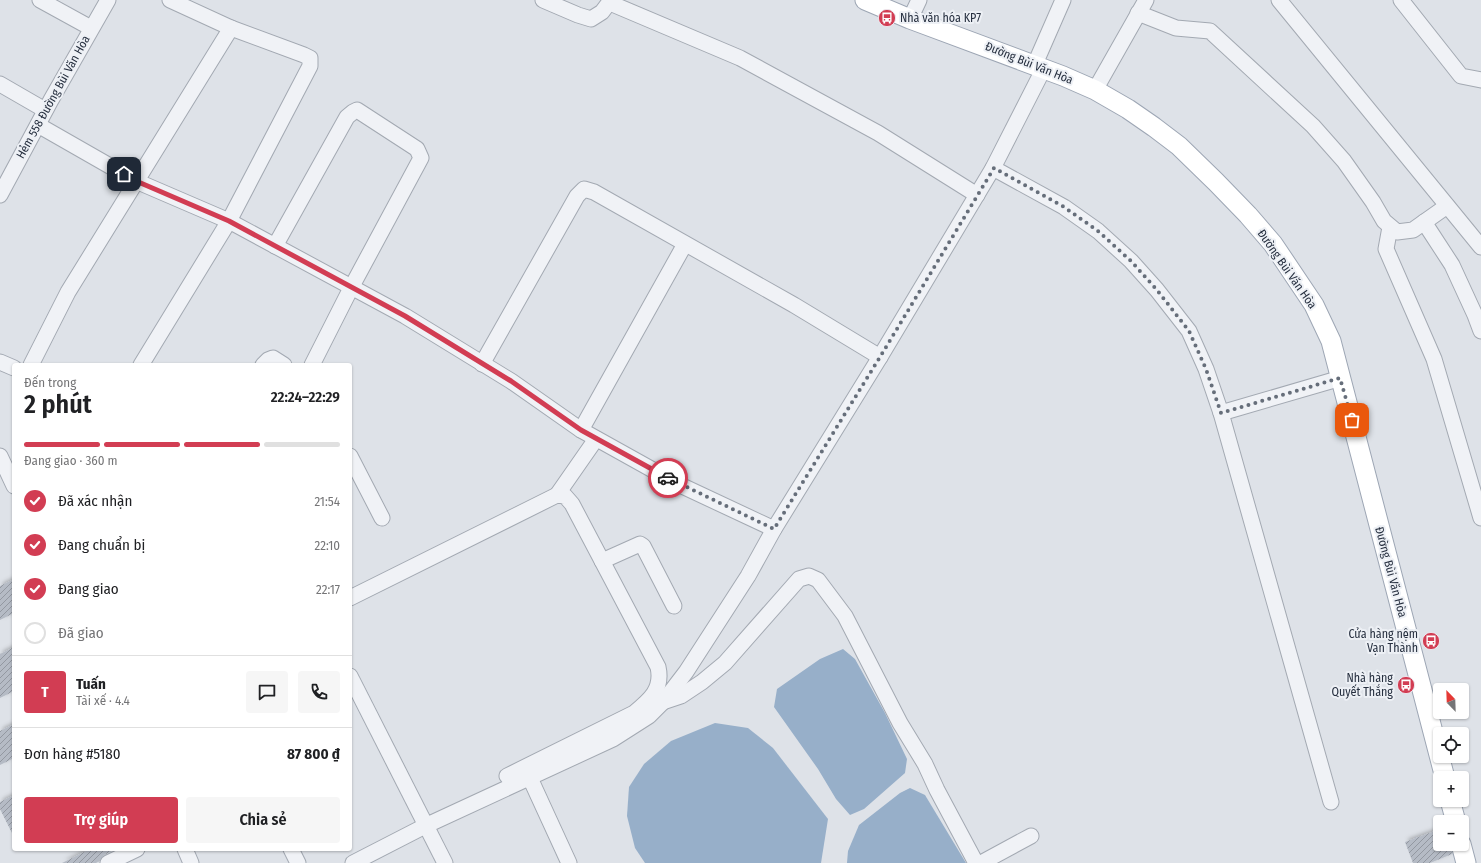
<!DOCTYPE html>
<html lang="vi">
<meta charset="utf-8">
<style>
body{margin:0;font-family:"Fira Sans Condensed",sans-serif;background:#f6f6f6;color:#202124;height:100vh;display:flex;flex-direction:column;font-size:15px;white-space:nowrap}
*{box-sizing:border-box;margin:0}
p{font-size:13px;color:#757577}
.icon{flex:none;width:22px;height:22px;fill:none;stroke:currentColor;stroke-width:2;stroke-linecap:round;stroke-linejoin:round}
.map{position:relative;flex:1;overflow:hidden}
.side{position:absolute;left:12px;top:363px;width:340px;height:488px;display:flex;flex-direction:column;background:#fff;border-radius:4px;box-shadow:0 1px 3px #0004}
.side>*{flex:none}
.needle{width:26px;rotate:337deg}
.controls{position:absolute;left:1433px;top:683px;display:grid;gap:8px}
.controls a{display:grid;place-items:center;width:36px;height:36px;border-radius:4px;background:#fff;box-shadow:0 1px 3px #0004;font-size:20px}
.pin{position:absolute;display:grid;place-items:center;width:34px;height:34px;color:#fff;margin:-17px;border-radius:8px;box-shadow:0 2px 6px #0006}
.courier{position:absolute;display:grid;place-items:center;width:40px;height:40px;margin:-20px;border:3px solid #d23d53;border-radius:50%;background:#fff;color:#222;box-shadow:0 1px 5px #0007}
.headline em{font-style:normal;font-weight:600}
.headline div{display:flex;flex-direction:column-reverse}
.headline{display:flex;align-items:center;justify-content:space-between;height:68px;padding:0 12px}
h1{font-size:26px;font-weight:600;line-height:30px}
.bar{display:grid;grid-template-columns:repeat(4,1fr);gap:6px 4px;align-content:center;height:48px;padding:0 12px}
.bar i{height:5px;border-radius:3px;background:#e0e0e0}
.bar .on{background:#d23d53}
.bar p{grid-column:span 4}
.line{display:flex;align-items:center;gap:10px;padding:0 12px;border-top:1px solid #e0e0e0}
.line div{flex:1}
.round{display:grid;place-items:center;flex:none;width:42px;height:42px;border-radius:4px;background:#f6f6f6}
ol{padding:0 12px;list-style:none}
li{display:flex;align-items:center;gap:12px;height:44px}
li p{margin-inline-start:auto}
li .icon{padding:4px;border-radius:50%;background:#d23d53;color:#fff;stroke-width:4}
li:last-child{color:#757577}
li i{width:22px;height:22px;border:2px solid #e0e0e0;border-radius:50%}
.button{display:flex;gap:8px;margin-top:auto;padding:8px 12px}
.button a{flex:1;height:46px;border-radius:4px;background:#d23d53;color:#fff;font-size:16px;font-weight:600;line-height:46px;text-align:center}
.button a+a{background:#f6f6f6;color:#202124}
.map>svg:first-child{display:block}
.water{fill:#97afc9}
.building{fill:url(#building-hatch);filter:url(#shadow)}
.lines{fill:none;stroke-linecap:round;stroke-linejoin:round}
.minor-casing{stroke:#a3a9b2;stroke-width:17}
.major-casing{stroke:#9da6b4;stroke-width:21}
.minor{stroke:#f0f2f6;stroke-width:15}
.major{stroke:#fff;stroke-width:19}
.done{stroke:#666e7a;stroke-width:4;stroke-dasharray:0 7.2}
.route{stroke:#d23d53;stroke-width:5}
.labels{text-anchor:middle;stroke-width:4;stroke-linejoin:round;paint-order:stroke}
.poi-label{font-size:12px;fill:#262f3f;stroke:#edf0f5;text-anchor:end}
.street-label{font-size:12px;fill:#262f3f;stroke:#edf0f5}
</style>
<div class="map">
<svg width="1481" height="863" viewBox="0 0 1481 863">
<defs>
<pattern id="building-hatch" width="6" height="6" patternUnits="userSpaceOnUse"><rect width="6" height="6" fill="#b5bbc5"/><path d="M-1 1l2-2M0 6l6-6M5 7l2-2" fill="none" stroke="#9398a1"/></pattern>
<filter id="shadow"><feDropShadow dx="3" dy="-3" stdDeviation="2" flood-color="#0004"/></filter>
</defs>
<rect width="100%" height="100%" fill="#dee2e8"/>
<g class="water">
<path d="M843 649 855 659 885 713 907 759 905 773 864 809 850 815 836 799 818 769 774 707 777 689 820 659Z"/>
<path d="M715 723 748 728 773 748 828 819 821 863H645L635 848 627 816 629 787 644 764 671 741Z"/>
<path d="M910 788 925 795 966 863H847L848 851 859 825 900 793Z"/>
</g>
<g class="building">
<path d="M14 579V613L0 620V586Z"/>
<path d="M14 647V691L0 698V654Z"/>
<path d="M14 724V758L0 765V731Z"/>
<path d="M14 795V837L0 809V802Z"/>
<path d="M1440 829V844H1450L1452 854 1430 863H1413L1405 842Z"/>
<path d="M90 849H116L104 855 99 861 96 863H62Z"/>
</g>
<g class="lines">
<defs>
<g id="minor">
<path d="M40 0 91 28"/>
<path d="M543 0 578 15 591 19 602 12 611 0"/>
<path d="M1279 0 1481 247"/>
<path d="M1401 0 1461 76 1481 80"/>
<path d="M610 3 740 58 878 133 977 195"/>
<path d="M1138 13 1176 28 1210 31 1313 126 1344 161 1373 202 1384 221 1397 232 1413 230 1447 206"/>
<path d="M910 19 919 0"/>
<path d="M1035 64 1063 0"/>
<path d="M0 84 45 110"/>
<path d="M1095 90 1146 0"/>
<path d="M38 125 136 181 229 221 405 316 511 381 581 430 678 484 774 529"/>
<path d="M993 168 1064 207 1098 231 1131 261 1157 290 1189 331 1206 369 1221 413 1331 802"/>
<path d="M0 195 51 100 108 0"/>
<path d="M1424 222 1452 265 1475 315 1481 331"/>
<path d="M1390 227 1386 249 1434 359 1481 518"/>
<path d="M275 246 347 117 353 112 357 110 417 149 421 158 351 288 312 365"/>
<path d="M0 362 14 368"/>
<path d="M482 364 577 196 584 189 594 192 794 305 880 357"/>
<path d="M31 365 68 292 231 28"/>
<path d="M141 365 229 221 310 66V58L304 55 231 28 170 0"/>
<path d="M263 365 268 360 273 358 284 365"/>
<path d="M1221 413 1341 378"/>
<path d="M581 430 685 244"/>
<path d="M0 456 14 486"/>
<path d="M350 456 382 518"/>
<path d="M557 495 596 439"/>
<path d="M602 561 640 544 643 546 674 606"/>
<path d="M350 598 557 495 565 496 572 504 658 667C663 689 650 700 634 713L507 776"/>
<path d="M350 676 445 863"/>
<path d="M663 702 681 696 702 682 725 663 799 579 809 576 818 580 845 616 900 723 925 764 937 790 976 863"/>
<path d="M530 778 569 863"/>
<path d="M185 849 191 863"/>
<path d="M291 849 298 863"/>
<path d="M108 863 137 849"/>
<path d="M353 863 425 826 613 739 649 716 663 702 686 672 748 576 774 529 880 357 993 168 1044 68"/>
<path d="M981 863 1031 836"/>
</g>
<g id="major">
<path d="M865 0 910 19 1063 76 1095 90 1128 109 1154 127 1179 146 1216 182 1248 215 1273 244 1314 305 1331 341 1445 778"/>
<path d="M1450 800 1456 822"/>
<path d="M1461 844 1466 863"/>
</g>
</defs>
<use href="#minor" class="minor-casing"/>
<use href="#major" class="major-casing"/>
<use href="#minor" class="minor"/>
<use href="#major" class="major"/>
</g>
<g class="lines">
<path class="done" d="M668 478 774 529 880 357 994 168 1064 207 1098 231 1131 261 1157 290 1189 331 1206 369 1221 413 1340 378 1352 420"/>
<path class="route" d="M124 174 136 181 229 221 405 316 511 381 581 430 668 478"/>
</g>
<defs>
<symbol id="bus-disc" viewBox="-11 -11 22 22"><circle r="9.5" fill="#d23d53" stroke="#edf0f5"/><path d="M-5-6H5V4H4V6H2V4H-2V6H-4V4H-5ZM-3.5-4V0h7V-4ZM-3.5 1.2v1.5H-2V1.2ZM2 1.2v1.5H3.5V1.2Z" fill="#fff"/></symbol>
</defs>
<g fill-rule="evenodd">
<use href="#bus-disc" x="877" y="8" width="20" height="20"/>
<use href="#bus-disc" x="1421" y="631" width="20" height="20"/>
<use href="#bus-disc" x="1396" y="675" width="20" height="20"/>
</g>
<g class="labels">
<g class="poi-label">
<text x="900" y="22" text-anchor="start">Nhà văn hóa KP7</text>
<text x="1418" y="638">Cửa hàng nệm<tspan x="1418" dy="14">Vạn Thành</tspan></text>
<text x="1393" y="682">Nhà hàng<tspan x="1393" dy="14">Quyết Thắng</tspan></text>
</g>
<g class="street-label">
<text transform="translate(1029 63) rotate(22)" y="4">Đường Bùi Văn Hòa</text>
<text transform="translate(53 97) rotate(-61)" y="4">Hẻm 558 Đường Bùi Văn Hòa</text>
<text transform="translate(1287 269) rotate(55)" y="4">Đường Bùi Văn Hòa</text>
<text transform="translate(1391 572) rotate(75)" y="4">Đường Bùi Văn Hòa</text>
</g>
</g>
</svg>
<div class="controls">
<a><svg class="needle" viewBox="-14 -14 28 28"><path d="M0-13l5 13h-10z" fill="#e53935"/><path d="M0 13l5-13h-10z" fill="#757577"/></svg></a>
<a><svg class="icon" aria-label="locate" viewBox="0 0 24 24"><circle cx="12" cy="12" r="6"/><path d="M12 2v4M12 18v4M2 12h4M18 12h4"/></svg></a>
<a>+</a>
<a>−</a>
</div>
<div class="pin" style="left:1352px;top:420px;background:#ea580c"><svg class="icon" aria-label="bag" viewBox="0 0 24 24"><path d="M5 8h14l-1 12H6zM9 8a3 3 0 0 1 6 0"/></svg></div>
<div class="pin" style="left:124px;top:174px;background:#1f2937"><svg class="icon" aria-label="home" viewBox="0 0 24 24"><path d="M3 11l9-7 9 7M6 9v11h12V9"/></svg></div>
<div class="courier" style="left:668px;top:478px"><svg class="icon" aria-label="car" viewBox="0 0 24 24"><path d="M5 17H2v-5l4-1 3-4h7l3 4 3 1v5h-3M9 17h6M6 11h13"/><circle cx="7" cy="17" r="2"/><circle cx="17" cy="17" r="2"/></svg></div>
<section class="side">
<div class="headline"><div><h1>2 phút</h1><p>Đến trong</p></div><em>22:24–22:29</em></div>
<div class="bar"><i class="on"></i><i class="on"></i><i class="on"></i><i></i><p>Đang giao · 360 m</p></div>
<ol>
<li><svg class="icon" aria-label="check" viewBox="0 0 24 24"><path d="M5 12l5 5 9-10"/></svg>Đã xác nhận<p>21:54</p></li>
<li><svg class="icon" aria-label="check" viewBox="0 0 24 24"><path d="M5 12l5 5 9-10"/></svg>Đang chuẩn bị<p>22:10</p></li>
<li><svg class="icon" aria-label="check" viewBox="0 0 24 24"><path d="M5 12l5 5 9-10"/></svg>Đang giao<p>22:17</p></li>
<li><i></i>Đã giao</li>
</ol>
<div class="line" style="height:72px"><b class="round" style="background:#d23d53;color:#fff">T</b><div><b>Tuấn</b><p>Tài xế · 4.4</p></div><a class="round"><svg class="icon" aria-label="chat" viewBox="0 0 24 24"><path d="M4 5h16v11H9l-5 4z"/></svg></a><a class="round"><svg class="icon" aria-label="phone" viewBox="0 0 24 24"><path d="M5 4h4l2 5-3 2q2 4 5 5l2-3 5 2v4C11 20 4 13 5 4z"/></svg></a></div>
<div class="line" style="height:52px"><div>Đơn hàng #5180</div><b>87 800 ₫</b></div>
<div class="button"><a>Trợ giúp</a><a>Chia sẻ</a></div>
</section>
</div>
